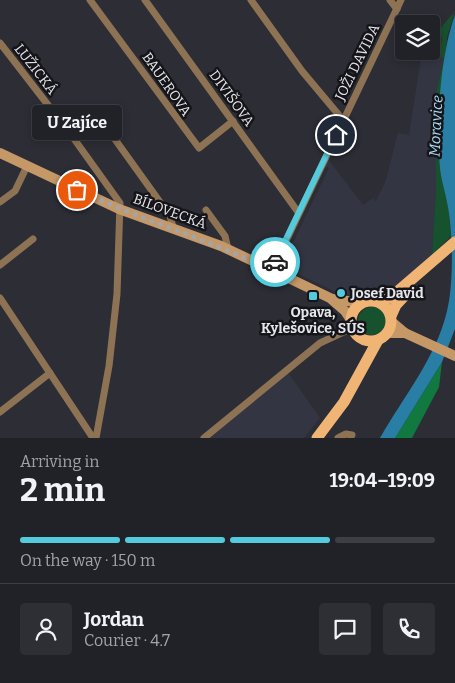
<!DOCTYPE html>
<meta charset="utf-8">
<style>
body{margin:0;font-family:Bitter,serif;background:#2d2f34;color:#f1f3f6;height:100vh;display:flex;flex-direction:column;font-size:19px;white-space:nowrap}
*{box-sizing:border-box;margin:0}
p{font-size:16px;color:#a2a4a8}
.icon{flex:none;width:28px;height:28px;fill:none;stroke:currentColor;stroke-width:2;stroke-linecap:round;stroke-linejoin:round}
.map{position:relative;height:438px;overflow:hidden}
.details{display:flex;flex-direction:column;background:#212228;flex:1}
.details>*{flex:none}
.controls{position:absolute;left:395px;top:15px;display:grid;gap:10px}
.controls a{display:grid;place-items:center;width:45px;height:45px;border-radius:5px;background:#212228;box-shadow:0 2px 8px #0003,0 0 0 1px #3e3f45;font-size:25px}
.pin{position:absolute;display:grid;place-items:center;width:42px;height:42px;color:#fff;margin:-21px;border:2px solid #fff;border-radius:50%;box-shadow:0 1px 5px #0007}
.courier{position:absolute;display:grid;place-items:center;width:50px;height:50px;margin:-25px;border:4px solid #53cbdc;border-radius:50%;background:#fff;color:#222;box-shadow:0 1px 6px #0007}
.bubble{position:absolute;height:35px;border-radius:5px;background:#212228;box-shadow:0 2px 8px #0003,0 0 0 1px #3e3f45;font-size:16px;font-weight:700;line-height:35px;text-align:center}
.summary em{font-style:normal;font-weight:700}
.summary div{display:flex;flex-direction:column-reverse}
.summary{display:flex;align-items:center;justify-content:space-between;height:85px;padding:0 20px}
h1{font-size:32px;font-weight:700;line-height:38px}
.bar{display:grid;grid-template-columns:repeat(4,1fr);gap:8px 5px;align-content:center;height:60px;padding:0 20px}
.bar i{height:6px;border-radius:4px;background:#3e3f45}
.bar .active{background:#53cbdc}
.bar p{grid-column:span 4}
.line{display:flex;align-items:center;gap:12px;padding:0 20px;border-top:1px solid #3e3f45}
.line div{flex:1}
.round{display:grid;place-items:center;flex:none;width:52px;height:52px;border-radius:5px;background:#2d2f34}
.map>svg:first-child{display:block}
.built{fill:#343543}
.green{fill:#17522e}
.forest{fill:#117840}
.water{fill:#297ea6}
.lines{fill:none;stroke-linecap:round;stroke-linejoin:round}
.street{stroke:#8e7254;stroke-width:7}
.secondary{stroke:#c59867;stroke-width:10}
.primary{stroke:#f0b575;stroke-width:11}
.done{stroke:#a4a5ab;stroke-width:5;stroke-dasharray:0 9}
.route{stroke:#53cbdc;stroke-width:6}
.poi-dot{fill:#53cbdc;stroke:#151519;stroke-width:2}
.labels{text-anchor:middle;stroke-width:5;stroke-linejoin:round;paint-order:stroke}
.street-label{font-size:14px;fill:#e5e6eb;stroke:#151519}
.poi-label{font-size:14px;font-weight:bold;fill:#e5e6eb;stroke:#151519;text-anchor:start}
.water-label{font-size:15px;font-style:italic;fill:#abdbf6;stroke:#151519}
</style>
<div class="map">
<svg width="455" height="438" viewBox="0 0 455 438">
<rect width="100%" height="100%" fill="#2c2d35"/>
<g class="built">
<path d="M422 52 444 57 436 93V191L432 255 394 291 359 295H342L284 267 288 253 329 168 325 166 328 159 363 205 373 198 376 201 386 180 398 133 409 135Z"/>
<path d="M287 371 320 418 304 438H207Z"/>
</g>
<g class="green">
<path d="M455 11 447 37 440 118 451 236 432 255 436 191V93L444 58 439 56 442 38 439 30Z"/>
<circle cx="372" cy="321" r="14"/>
</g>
<path class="forest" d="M442 362 439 387 412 438H395Z"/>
<path class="water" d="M455 15V329L442 362 395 438H380C403 397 436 358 447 311 454 283 453 230 447 202 445 191 441 179 440 168 436 124 440 56 455 15Z"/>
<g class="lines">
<g class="street">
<path d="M90 0 199 148 233 121"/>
<path d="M145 0 298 212"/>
<path d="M251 0 302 71 343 120"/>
<path d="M390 0 397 9"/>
<path d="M0 43 72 136 120 203 117 294 109 366 96 438"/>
<path d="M104 124 170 216 173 227"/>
<path d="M0 202 15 191 27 166"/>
<path d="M206 210 225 236 228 249"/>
<path d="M0 265 33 239"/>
<path d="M272 270 401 0"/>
<path d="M0 298 93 438"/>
<path d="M0 412 50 373"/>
<path d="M204 438 320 343 352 328"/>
<path d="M338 438 346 434 352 435"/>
</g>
<g class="secondary">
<path d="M0 153 119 209 221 246 272 270 330 298 345 311 351 320"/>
<path d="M333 299 362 303"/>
<path d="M392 322 405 333 455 356"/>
<path d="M388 333H405"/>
</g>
<g class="primary">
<circle cx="371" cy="321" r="20"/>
<path d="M376 301 390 298 455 242"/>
<path d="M391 316 396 305 410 290"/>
<path d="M317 438 344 402 378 340"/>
</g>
</g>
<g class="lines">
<path class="done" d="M77 190C141 219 208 240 272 270L275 262"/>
<path class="route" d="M275 262 336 135"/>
</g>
<g class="poi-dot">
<circle cx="341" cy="293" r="5"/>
<rect x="308" y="291" width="10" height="10" rx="2.5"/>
</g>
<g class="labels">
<g class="street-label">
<text transform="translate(357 62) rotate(-64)" y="5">JOŽI DAVIDA</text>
<text transform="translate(36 69) rotate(52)" y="5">LUŽICKÁ</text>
<text transform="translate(167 84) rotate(55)" y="5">BAUEROVA</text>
<text transform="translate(232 98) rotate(54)" y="5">DIVIŠOVA</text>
<text transform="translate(170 211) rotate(20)" y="5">BÍLOVECKÁ</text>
</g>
<g class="poi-label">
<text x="351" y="298">Josef David</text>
<text x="313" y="317" text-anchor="middle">Opava,<tspan x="313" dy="16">Kylešovice, SÚS</tspan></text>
</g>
<g class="water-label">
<text transform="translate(436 126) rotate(-87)" y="5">Moravice</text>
</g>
</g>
</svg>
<div class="controls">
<a><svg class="icon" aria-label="layers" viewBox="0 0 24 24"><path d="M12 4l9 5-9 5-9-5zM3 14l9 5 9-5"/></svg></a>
</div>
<div class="pin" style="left:77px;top:190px;background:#ea580c"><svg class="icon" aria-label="bag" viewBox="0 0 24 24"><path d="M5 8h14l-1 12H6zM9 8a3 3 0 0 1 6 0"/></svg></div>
<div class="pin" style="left:336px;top:135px;background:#1f2937"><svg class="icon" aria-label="home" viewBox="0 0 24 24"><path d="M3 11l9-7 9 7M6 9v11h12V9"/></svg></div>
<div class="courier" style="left:275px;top:262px"><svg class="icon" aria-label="car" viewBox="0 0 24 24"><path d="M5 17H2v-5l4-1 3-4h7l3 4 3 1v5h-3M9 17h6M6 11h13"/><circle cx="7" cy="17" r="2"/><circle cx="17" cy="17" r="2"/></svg></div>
<div class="bubble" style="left:32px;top:105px;width:90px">U Zajíce</div>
</div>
<section class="details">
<div class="summary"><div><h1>2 min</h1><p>Arriving in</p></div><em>19:04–19:09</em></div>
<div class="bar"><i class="active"></i><i class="active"></i><i class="active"></i><i></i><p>On the way · 150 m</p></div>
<div class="line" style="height:90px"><a class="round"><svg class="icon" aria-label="person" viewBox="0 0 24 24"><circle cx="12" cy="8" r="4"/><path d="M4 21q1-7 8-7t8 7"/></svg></a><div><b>Jordan</b><p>Courier · 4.7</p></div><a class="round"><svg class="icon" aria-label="chat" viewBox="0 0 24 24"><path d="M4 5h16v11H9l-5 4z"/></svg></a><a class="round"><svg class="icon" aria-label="phone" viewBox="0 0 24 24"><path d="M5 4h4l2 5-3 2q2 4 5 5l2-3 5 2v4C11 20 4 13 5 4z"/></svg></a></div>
</section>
